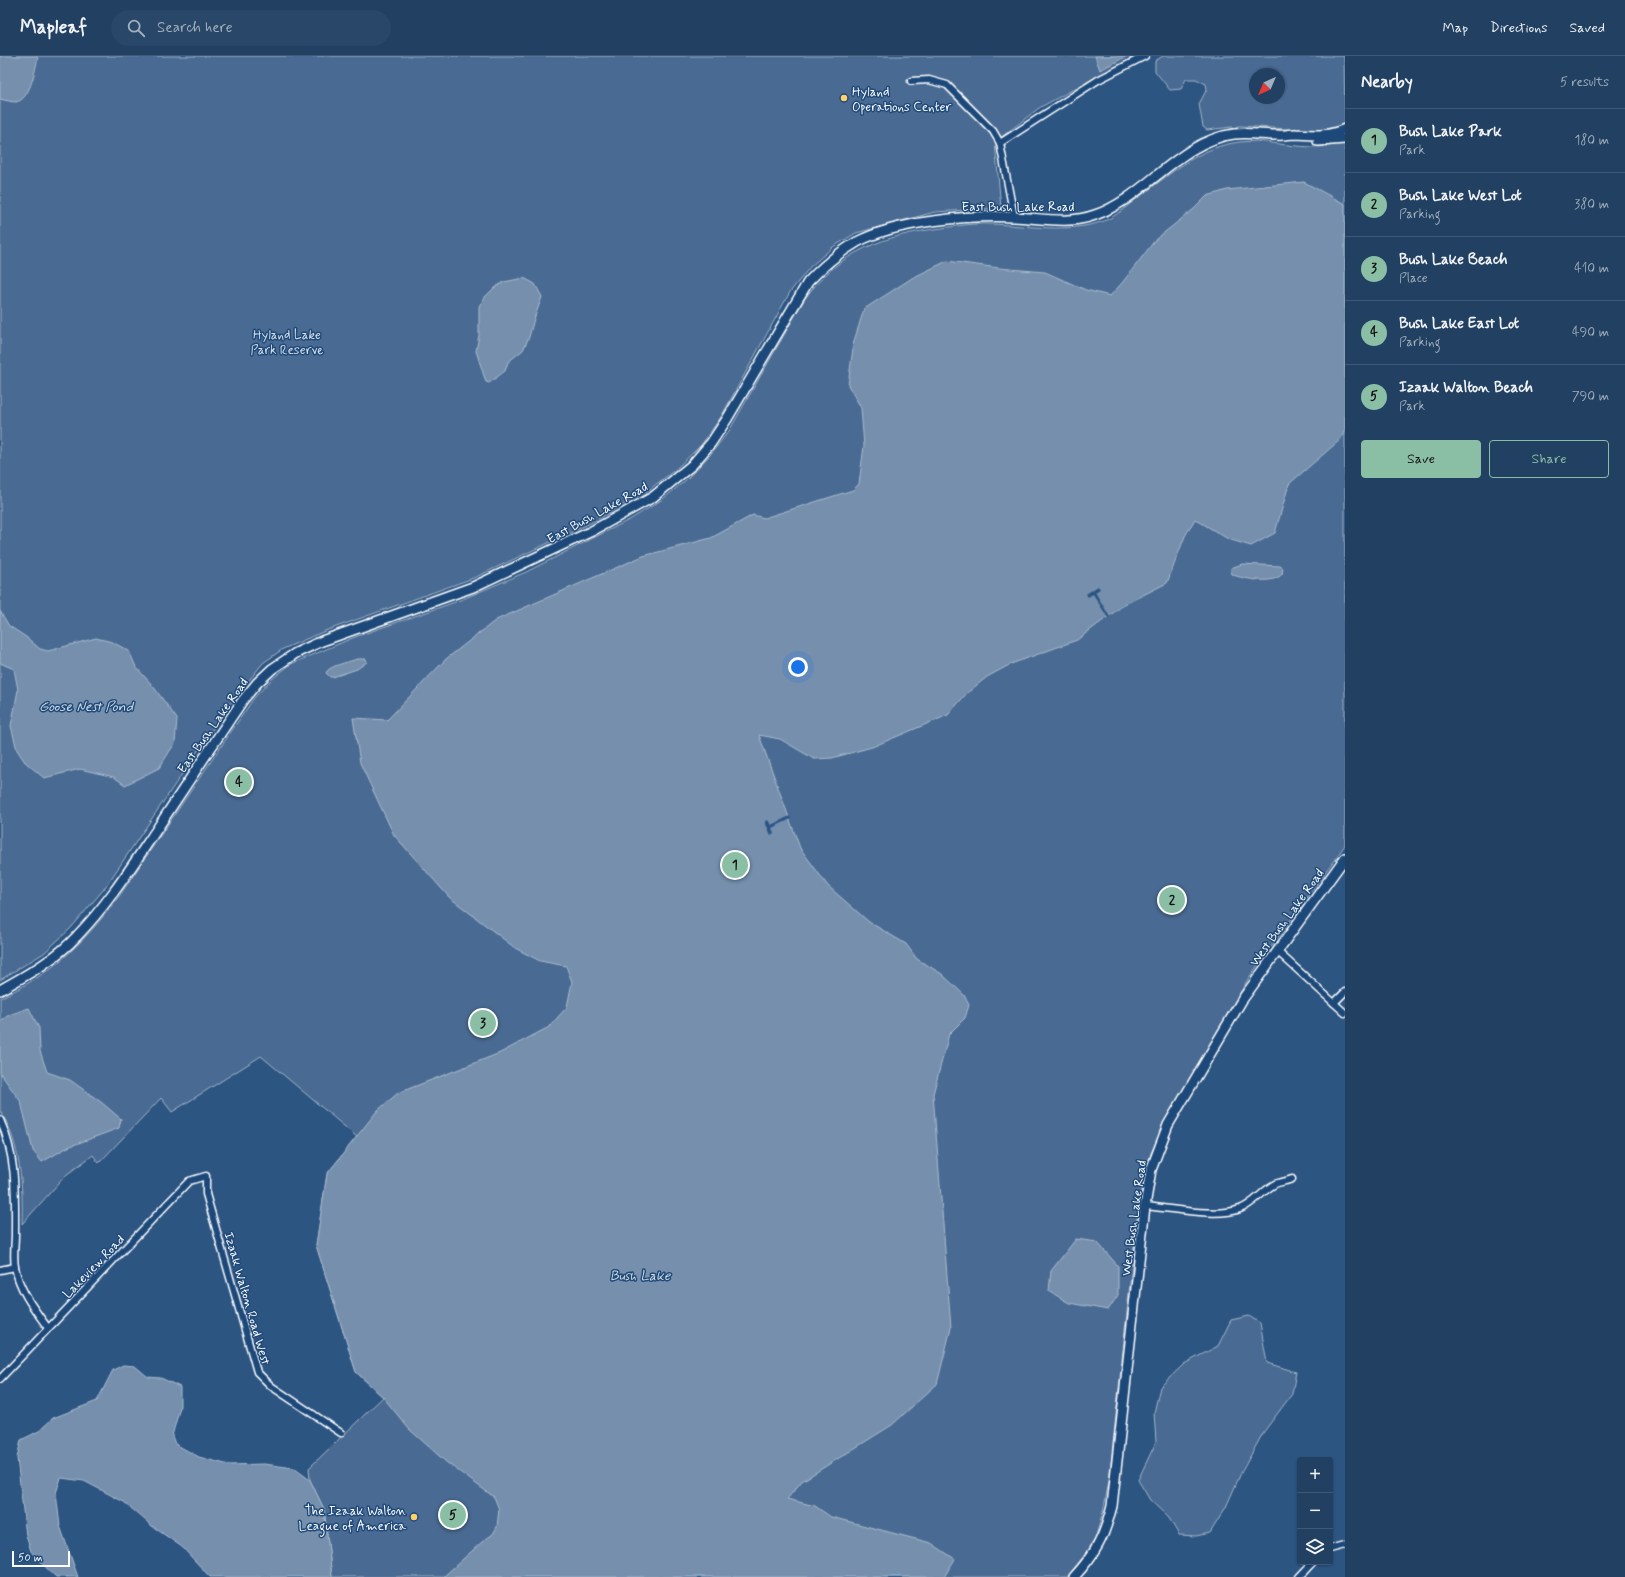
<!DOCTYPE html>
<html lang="en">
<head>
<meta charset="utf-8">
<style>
	body { margin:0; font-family:Mynerve,sans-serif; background:#294768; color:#f1f3f6 }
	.controls { position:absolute; right:12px; bottom:12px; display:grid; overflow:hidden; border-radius:4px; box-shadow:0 1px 3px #0004 }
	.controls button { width:36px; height:36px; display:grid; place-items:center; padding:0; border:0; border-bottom:1px solid #3e5977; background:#214062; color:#f1f3f6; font:20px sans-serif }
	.compass { position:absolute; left:1249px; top:12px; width:36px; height:36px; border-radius:50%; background:#214062; box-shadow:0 1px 3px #0004; rotate:224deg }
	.scale { position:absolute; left:12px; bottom:10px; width:58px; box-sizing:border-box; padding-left:4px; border:2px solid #fff; border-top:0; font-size:11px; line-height:14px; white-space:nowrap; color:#fff; -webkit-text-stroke:3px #1f4a7a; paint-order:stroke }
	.you { position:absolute; left:798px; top:611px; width:14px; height:14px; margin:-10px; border:3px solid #fff; border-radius:50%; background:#1a73e8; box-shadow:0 0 0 6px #1a73e833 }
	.badge { display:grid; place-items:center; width:26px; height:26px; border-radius:50%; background:#8abfa5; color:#111; font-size:13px; font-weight:700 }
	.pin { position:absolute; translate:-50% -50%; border:2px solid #fff; box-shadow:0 1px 4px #0006 }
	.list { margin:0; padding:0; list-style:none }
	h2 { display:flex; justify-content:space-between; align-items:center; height:52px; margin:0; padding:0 16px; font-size:17px }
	h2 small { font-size:13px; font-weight:400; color:#a2afbe }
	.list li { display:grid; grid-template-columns:26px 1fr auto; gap:12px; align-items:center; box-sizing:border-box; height:64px; padding:0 16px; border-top:1px solid #3e5977 }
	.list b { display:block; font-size:15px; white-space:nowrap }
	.list p { margin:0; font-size:13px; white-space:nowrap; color:#a2afbe }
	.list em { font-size:13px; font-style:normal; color:#a2afbe }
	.actions { display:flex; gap:8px; padding:12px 16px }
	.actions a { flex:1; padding:9px 0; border:1px solid #8abfa5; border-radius:4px; text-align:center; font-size:14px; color:#8abfa5 }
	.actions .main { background:#8abfa5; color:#111 }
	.icon { flex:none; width:22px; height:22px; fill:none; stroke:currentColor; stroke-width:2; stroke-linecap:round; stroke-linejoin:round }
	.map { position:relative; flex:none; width:1345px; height:1521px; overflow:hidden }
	header { display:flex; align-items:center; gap:24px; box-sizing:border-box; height:56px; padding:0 20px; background:#214062; border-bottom:1px solid #3e5977 }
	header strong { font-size:19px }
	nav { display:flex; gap:22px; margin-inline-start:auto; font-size:14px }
	.search { width:280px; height:36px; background:#294768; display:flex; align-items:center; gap:10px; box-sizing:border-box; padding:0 14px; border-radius:22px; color:#a2afbe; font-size:15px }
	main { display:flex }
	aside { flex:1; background:#214062 }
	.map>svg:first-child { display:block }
</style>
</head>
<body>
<header>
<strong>Mapleaf</strong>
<div class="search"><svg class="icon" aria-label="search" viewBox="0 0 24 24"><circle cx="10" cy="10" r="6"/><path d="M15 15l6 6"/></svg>Search here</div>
<nav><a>Map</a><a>Directions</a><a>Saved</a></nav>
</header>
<main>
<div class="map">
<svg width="1345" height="1521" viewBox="0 0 1345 1521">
	<rect width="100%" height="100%" fill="#2c5582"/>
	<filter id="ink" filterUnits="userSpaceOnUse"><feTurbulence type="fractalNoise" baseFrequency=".025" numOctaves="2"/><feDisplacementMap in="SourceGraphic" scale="8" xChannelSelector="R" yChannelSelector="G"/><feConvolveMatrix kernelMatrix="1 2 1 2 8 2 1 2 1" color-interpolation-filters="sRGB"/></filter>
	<g filter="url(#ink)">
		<g fill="#486b92" stroke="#a4b5c8" fill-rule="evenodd">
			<path d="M 0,0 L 1135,0 L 1039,52 L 995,86 L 1001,152 L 935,156 L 856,177 L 833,191 L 810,211 L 790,236 L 721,361 L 701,389 L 676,413 L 650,433 L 595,465 L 476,521 L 325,575 L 283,593 L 263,607 L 229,649 L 104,833 L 71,872 L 44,897 L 0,924 Z"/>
			<path d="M 1163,0 L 1344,0 L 1345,68 L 1321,75 L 1240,70 L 1207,74 L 1203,71 L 1199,48 L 1207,33 L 1206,28 L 1196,23 L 1186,23 L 1181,33 L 1170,34 L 1155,15 L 1155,5 ZM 1255,18 L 1279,18 L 1279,42 L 1255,42 Z"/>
			<path d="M 1257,85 C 1284,88 1320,96 1345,86 L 1345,789 L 1248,923 L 1165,1066 L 1151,1097 L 1143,1126 L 1138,1152 L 1109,1425 L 1103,1456 L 1095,1483 L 1087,1496 L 1067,1521 L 332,1521 L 324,1453 L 310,1424 L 309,1412 L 383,1341 L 356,1316 L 316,1189 L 327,1118 L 357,1081 L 261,1000 L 172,1056 L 161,1042 L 99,1107 L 93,1099 L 66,1119 L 22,1168 C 23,1129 21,1089 0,1054 L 0,942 C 12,936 24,930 35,923 C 69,902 96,871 120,839 L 254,642 L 272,623 L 291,608 L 355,581 L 458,545 L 526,516 L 631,463 L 663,443 L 686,424 L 710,399 L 729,375 L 804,244 C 838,195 885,179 942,172 C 957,170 974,167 990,168 C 1028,169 1067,178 1104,165 C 1117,160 1128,149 1139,141 C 1168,120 1197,93 1233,87 C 1241,85 1249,86 1257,85 Z"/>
			<path d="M 1249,1260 L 1260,1267 L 1267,1307 L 1296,1316 L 1292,1338 L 1263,1377 L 1241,1417 L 1226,1451 L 1210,1477 L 1196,1480 L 1179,1479 L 1169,1462 L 1150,1444 L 1138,1424 L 1156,1386 L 1154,1357 L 1160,1331 L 1184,1308 L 1218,1290 L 1231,1264 Z"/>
		</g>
		<g fill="#748fad" stroke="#acbcce">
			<path d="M 0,0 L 36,0 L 38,2 C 35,14 30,44 16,46 C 11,46 5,44 0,43 Z"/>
			<path d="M 1095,0 L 1127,0 L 1100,14 Z"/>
			<path d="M 1304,126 L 1345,148 L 1345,374 L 1341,383 L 1289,428 L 1275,477 L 1251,490 L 1228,483 L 1195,463 L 1185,480 L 1167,527 L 1125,548 L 1077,584 L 1011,608 L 987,621 L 967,637 L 948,659 L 872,691 L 832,702 L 814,703 L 780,683 L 759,679 L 800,792 L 828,830 L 869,866 L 906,888 L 917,903 L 942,918 L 964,939 L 969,949 L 965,962 L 949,978 L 933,1038 L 951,1272 L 937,1328 L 892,1369 L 802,1425 L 787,1443 L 815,1450 L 831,1461 L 931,1487 L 955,1503 L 944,1521 L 443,1521 L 482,1486 L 493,1478 L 497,1471 L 499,1453 L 494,1441 L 446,1406 L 409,1373 L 383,1341 L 356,1316 L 316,1189 L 327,1118 L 377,1055 L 398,1037 L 500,997 L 549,971 L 567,951 L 572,926 L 566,910 L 540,905 L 515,892 L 449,841 L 394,779 L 360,707 L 353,662 L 387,664 L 446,603 L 496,564 L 643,500 L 711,482 L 753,459 L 764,462 L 853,434 L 859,428 L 864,390 L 861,352 L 848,329 L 854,285 L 864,253 L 912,222 L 947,205 L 999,212 L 1045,216 L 1086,234 L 1110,240 L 1122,227 L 1156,183 L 1194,153 L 1207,140 L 1227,134 Z"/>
			<path d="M 524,222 L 535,228 L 542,241 L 534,263 L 529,281 L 523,294 L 508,306 L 505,315 L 489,327 L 486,326 L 476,295 L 479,279 L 479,250 L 485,241 L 494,232 L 504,226 Z"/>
			<path d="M 1242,508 L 1280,510 L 1283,512 L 1282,518 C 1274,529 1245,523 1233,519 L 1231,516 L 1231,512 Z"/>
			<path d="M 0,555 L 9,570 L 26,581 L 40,593 L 48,595 L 96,582 L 112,586 L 129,595 L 136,611 L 153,630 L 177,663 L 175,687 L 159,712 L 125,729 L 114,721 L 80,713 L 44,722 L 25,706 L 17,694 L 11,670 L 18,634 L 14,613 L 0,607 Z"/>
			<path d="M 357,603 L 366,603 L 367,606 L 357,613 L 333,621 L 330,621 L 326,617 C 328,610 349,606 357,603 Z"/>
			<path d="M 29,952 L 39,972 L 40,995 L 47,1016 L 70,1024 L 101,1046 L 121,1063 L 119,1072 L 68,1091 L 42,1106 L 33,1095 L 21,1046 L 0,1017 L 0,965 L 9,959 Z"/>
			<path d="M 1076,1183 L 1097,1186 L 1118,1210 L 1118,1239 L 1108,1254 L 1069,1247 L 1049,1235 L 1051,1215 Z"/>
			<path d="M 123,1309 L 135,1310 L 148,1321 L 161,1322 L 180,1331 L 180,1351 L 172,1380 L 175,1388 L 199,1401 L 229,1409 L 264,1408 L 294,1412 L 310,1424 L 324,1453 L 332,1521 L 210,1521 L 182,1491 L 152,1470 L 124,1446 L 84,1425 L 61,1422 L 56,1437 L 60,1470 L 78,1521 L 56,1521 L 36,1502 L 31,1495 L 26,1480 L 17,1402 L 21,1384 L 39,1375 L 53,1362 L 97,1345 L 113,1314 Z"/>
		</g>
		<g fill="#2c5582">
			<path d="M 1098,530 L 1100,533 L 1095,536 L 1110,561 L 1108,562 L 1093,538 L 1088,541 L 1086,538 Z"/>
			<path d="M 790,760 L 791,763 L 772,772 L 774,777 L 771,779 L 765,766 L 768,764 L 771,769 Z"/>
		</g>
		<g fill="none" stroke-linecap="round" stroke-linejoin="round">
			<defs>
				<g id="street">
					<path d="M 911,25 L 929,24 L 947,29 L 993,75 L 1000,87 L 1014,161"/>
					<path d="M 1000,87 L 1098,24 L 1145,0"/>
					<path d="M 1277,895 L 1345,957"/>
					<path d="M 1334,947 L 1345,936"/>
					<path d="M 0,1064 C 17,1101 15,1139 15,1178 C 15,1188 13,1201 15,1211 C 19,1234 35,1254 48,1272"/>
					<path d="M 1145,1150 C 1171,1152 1217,1162 1240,1153 C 1254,1148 1262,1135 1275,1128 C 1280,1126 1287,1125 1292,1123"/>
					<path d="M 0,1214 L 15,1211"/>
					<path d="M 0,1323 L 189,1125 L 206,1120 L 206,1138 L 257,1316 L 271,1330 L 341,1377"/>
					<path d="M 1330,1493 L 1345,1489"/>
					<path d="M 1299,1521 L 1313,1506"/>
				</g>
				<g id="secondary">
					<path d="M 1318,85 L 1345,83"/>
					<path d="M 0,934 C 27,919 56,903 77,880 C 108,848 132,810 157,773 C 185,730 214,687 243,644 L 257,627 L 272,613 L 296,597 L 322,585 L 473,531 L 592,475 L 653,441 L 692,409 L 711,387 L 727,363 L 808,226 C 823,210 838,197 857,186 C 897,165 969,159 1014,161 C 1041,162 1068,169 1095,159 C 1145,142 1179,85 1234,78 C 1248,76 1263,79 1277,79 C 1283,80 1289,78 1295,78 C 1313,79 1328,81 1345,73"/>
					<path d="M 1074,1521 C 1096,1497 1104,1482 1112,1450 L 1145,1150 L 1151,1114 L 1168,1069 L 1242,944 L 1345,802"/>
				</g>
			</defs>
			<use href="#street" stroke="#fff" stroke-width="9"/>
			<use href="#secondary" stroke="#fff" stroke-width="12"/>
			<use href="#street" stroke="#1f4a7a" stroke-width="6"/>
			<use href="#secondary" stroke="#1f4a7a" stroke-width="9"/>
		</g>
	</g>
	<g fill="#ffd166" stroke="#1f4a7a" stroke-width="1.5">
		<circle cx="844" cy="42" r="4"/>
		<circle cx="414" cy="1461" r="4"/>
	</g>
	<g text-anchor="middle" stroke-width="3" stroke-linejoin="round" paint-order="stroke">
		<g font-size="13" fill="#fff" stroke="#1f4a7a" text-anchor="start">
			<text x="852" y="40">Hyland<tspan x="852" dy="15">Operations Center</tspan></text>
			<text x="406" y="1459" text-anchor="end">The Izaak Walton<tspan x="406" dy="15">League of America</tspan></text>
		</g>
		<g font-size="13" fill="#fff" stroke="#1f4a7a">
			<text x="1018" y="155">East Bush Lake Road</text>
			<text transform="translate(597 456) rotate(-29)" y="5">East Bush Lake Road</text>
			<text transform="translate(212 669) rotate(-55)" y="5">East Bush Lake Road</text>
			<text transform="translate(1286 861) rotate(-54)" y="5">West Bush Lake Road</text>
			<text transform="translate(1133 1162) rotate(-82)" y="5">West Bush Lake Road</text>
			<text transform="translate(93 1210) rotate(-46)" y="5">Lakeview Road</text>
			<text transform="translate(248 1242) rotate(74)" y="5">Izaak Walton Road West</text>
		</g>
		<g font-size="13" fill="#dae1e9" stroke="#1f4a7a">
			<text x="287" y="283">Hyland Lake<tspan x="287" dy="15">Park Reserve</tspan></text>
		</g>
		<g font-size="14" font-style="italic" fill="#d5dde6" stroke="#1f4a7a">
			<text x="86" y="655">Goose Nest Pond</text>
			<text x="640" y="1224">Bush Lake</text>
		</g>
	</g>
</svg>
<div class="controls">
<button>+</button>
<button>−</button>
<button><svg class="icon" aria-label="layers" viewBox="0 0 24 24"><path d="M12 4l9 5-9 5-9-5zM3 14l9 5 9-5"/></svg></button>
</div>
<svg class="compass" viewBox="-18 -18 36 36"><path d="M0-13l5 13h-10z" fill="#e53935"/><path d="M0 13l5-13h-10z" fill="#a2afbe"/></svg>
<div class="scale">50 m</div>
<div class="you"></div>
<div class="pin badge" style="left:735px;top:809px">1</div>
<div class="pin badge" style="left:1172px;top:844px">2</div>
<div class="pin badge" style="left:483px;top:967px">3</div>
<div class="pin badge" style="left:239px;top:726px">4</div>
<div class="pin badge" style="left:453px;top:1459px">5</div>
</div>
<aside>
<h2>Nearby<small>5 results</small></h2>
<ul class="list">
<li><span class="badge">1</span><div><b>Bush Lake Park</b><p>Park</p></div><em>180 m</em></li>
<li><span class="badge">2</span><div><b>Bush Lake West Lot</b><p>Parking</p></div><em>380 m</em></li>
<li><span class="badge">3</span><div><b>Bush Lake Beach</b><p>Place</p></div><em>410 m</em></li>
<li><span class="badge">4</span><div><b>Bush Lake East Lot</b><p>Parking</p></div><em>490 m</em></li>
<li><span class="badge">5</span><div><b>Izaak Walton Beach</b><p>Park</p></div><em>790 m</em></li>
</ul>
<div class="actions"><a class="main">Save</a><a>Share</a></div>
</aside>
</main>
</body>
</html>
